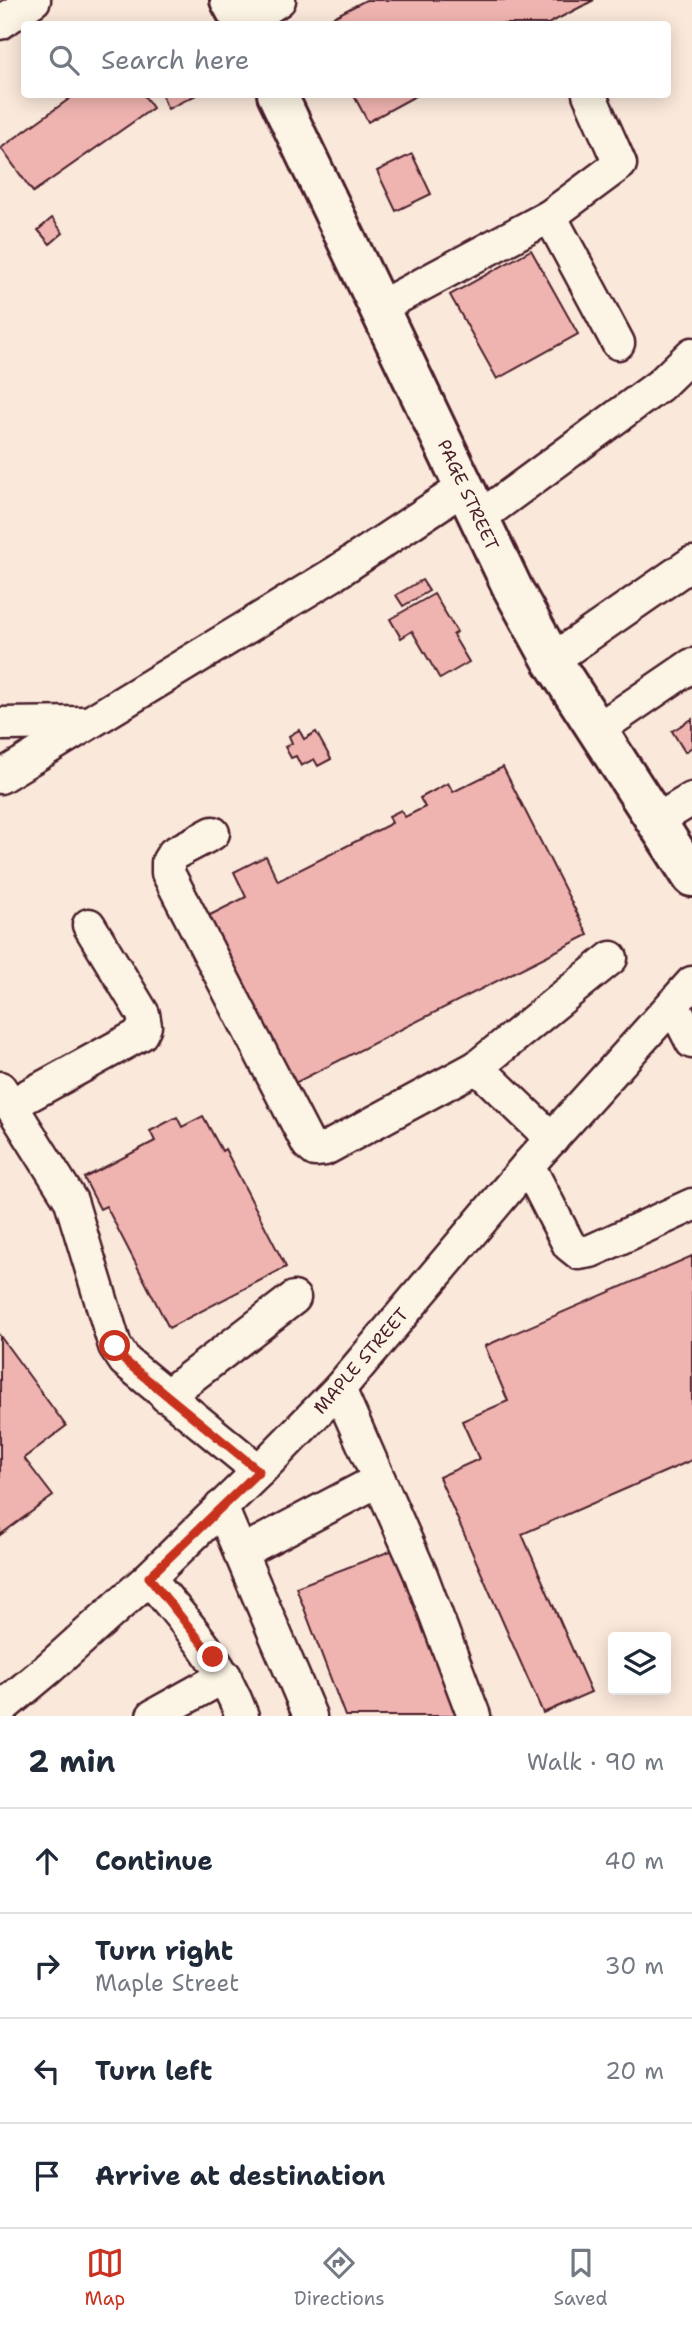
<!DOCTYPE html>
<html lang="en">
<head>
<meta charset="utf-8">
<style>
	body { margin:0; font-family:"Shantell Sans",sans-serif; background:#f6f6f7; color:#1f2937 }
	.controls { position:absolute; right:21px; bottom:21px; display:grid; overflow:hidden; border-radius:7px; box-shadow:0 4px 18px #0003 }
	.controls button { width:63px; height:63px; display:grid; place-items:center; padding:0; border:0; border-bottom:2px solid #e0e1e3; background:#fff; color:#1f2937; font:35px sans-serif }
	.stop { position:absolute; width:21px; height:21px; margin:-16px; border:5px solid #c8321e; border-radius:50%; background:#fff }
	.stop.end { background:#c8321e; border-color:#fff; box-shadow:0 2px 7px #0008 }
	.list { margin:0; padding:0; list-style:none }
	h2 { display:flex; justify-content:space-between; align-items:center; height:91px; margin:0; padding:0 28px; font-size:30px }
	h2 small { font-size:23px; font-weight:400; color:#747a83 }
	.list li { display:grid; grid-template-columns:46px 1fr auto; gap:21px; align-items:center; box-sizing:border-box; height:105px; padding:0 28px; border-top:2px solid #e0e1e3 }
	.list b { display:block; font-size:26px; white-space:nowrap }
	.list p { margin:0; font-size:23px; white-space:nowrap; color:#747a83 }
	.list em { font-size:23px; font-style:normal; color:#747a83 }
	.icon { flex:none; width:38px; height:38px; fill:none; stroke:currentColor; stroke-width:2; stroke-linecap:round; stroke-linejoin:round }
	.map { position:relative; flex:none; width:692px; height:1716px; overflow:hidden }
	.search { position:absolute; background:#fff; box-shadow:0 4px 18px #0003; left:21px; right:21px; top:21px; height:77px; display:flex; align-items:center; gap:18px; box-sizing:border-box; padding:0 24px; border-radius:7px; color:#747a83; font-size:26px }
	.sheet { height:511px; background:#fff }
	nav { display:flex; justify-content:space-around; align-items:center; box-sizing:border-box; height:98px; border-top:2px solid #e0e1e3; background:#fff; font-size:19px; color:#747a83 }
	nav a { display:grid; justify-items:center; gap:4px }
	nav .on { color:#c8321e }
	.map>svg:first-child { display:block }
</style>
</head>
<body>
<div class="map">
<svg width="692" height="1716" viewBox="0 0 692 1716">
	<rect width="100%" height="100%" fill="#fae8da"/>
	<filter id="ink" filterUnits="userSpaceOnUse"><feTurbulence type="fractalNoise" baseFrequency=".0143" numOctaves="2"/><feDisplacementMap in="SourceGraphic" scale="14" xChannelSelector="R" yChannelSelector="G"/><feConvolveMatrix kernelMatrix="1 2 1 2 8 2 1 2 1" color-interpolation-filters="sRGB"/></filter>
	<g filter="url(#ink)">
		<g fill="#f0b4b0" stroke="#4a1f2b" stroke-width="2">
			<path d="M 366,0 L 594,0 L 548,24 L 320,24 Z"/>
			<path d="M 76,94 L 143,94 L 153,108 L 33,192 L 1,148 Z"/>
			<path d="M 161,94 L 198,94 L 168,109 Z"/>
			<path d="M 353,94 L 419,94 L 368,122 Z"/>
			<path d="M 412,154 L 431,194 L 396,211 L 377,171 Z"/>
			<path d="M 52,218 L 63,233 L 50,244 L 38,230 Z"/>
			<path d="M 531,250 L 578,334 L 497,379 L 450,295 Z"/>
			<path d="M 422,580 L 429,591 L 403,606 L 396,595 Z"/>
			<path d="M 434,594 L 457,632 L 453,635 L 469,662 L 440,679 L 412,631 L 401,638 L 390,619 Z"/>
			<path d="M 692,719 L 692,747 L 685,752 L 672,731 Z"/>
			<path d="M 299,730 L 304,739 L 316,732 L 331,759 L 318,766 L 314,759 L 301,766 L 296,756 L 291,758 L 285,747 L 292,743 L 289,736 Z"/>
			<path d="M 503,767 L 588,935 L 289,1086 L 204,918 L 246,897 L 234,872 L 266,856 L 278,881 L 392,823 L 389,816 L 401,810 L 405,817 L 425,807 L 420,798 L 448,783 L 453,792 Z"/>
			<path d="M 203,1116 L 222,1151 L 225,1149 L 286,1267 L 169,1328 L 106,1206 L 100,1209 L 84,1178 L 155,1141 L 150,1131 L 177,1117 L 182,1127 Z"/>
			<path d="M 692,1256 L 692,1460 L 522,1534 L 591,1692 L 543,1713 L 439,1477 L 479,1459 L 462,1421 L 508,1401 L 485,1346 Z"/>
			<path d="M 0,1336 L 66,1426 L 24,1458 L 53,1496 L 0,1535 Z"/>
			<path d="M 393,1550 L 456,1716 L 345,1716 L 296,1587 Z"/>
		</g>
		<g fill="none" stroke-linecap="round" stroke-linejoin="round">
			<defs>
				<g id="minor">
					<path d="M 0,23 L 34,0"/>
					<path d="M 243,24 L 279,0"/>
					<path d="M 550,216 L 618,343"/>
					<path d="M 380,307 L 550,216 L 620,164 L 589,94"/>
					<path d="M 479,518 L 660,385 L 692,354"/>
					<path d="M 552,660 L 692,563"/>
					<path d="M 0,724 L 87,723"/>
					<path d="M 597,730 L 692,665"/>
					<path d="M 0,777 L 334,574 L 465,487"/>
					<path d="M 656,821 L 692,799"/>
					<path d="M 213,833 L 173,854 L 168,862 L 168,873 L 308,1144 L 315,1150 L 325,1149 L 477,1067 L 552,1139"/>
					<path d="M 673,1005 L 692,1042"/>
					<path d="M 477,1067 L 611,958"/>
					<path d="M 0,1088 L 71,1201 L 115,1346 L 125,1361 L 259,1471"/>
					<path d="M 11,1105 L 141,1034 L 145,1026 L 143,1014 L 89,925"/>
					<path d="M 528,1165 L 569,1245 L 579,1253 L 591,1251 L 692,1205"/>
					<path d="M 339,1389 L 421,1575 L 474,1716"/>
					<path d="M 166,1396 L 294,1298"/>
					<path d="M 221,1507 L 310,1716"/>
					<path d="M 240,1553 L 379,1480"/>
					<path d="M 149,1578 C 186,1623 221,1660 242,1716"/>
					<path d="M 0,1709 L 48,1669 L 149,1578 L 259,1471 L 339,1389 L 528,1165 L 692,983"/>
					<path d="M 153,1716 L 225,1676"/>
				</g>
				<g id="major">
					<path d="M 230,0 L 243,24"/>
					<path d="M 277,94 L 513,589 L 552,660 L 692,877"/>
				</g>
			</defs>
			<use href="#minor" stroke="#4a1f2b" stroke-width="37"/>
			<use href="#major" stroke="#4a1f2b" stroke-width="44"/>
			<use href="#minor" stroke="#fcf5e5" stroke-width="32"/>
			<use href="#major" stroke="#fcf5e5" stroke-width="38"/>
		</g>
	</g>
	<g fill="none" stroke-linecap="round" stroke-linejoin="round" filter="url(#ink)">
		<path stroke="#c8321e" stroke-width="9" d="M 115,1346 L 125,1361 L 259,1471 L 149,1577 L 213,1657"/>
	</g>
	<g text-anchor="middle" stroke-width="6" stroke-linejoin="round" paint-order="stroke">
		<g font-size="18" fill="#4a1f2b" stroke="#fcf5e5">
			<text transform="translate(468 495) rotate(65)" y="6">PAGE STREET</text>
			<text transform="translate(361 1361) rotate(-49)" y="6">MAPLE STREET</text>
		</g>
	</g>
</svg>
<div class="controls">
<button><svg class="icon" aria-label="layers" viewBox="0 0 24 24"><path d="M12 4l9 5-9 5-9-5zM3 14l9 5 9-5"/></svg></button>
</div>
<div class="stop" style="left:115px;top:1346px"></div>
<div class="stop end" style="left:213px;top:1657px"></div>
<div class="search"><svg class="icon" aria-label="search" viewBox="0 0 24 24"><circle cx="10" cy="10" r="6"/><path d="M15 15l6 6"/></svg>Search here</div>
</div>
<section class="sheet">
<h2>2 min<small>Walk · 90 m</small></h2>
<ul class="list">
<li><svg class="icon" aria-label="ahead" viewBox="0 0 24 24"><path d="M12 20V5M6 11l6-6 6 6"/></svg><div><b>Continue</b></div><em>40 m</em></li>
<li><svg class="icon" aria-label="right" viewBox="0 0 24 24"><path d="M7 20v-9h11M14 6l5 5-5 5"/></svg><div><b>Turn right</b><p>Maple Street</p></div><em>30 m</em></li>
<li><svg class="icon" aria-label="left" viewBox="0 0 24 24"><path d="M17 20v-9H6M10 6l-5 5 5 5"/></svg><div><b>Turn left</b></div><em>20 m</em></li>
<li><svg class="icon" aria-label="arrive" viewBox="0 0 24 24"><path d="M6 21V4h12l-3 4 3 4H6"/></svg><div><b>Arrive at destination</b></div></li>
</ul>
</section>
<nav>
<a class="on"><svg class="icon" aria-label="map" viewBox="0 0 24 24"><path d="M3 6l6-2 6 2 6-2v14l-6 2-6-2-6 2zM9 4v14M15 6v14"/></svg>Map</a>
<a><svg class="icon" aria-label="directions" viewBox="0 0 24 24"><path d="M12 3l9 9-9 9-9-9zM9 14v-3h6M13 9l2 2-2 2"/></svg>Directions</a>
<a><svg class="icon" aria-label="saved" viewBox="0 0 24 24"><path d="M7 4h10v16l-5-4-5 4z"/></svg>Saved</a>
</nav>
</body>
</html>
